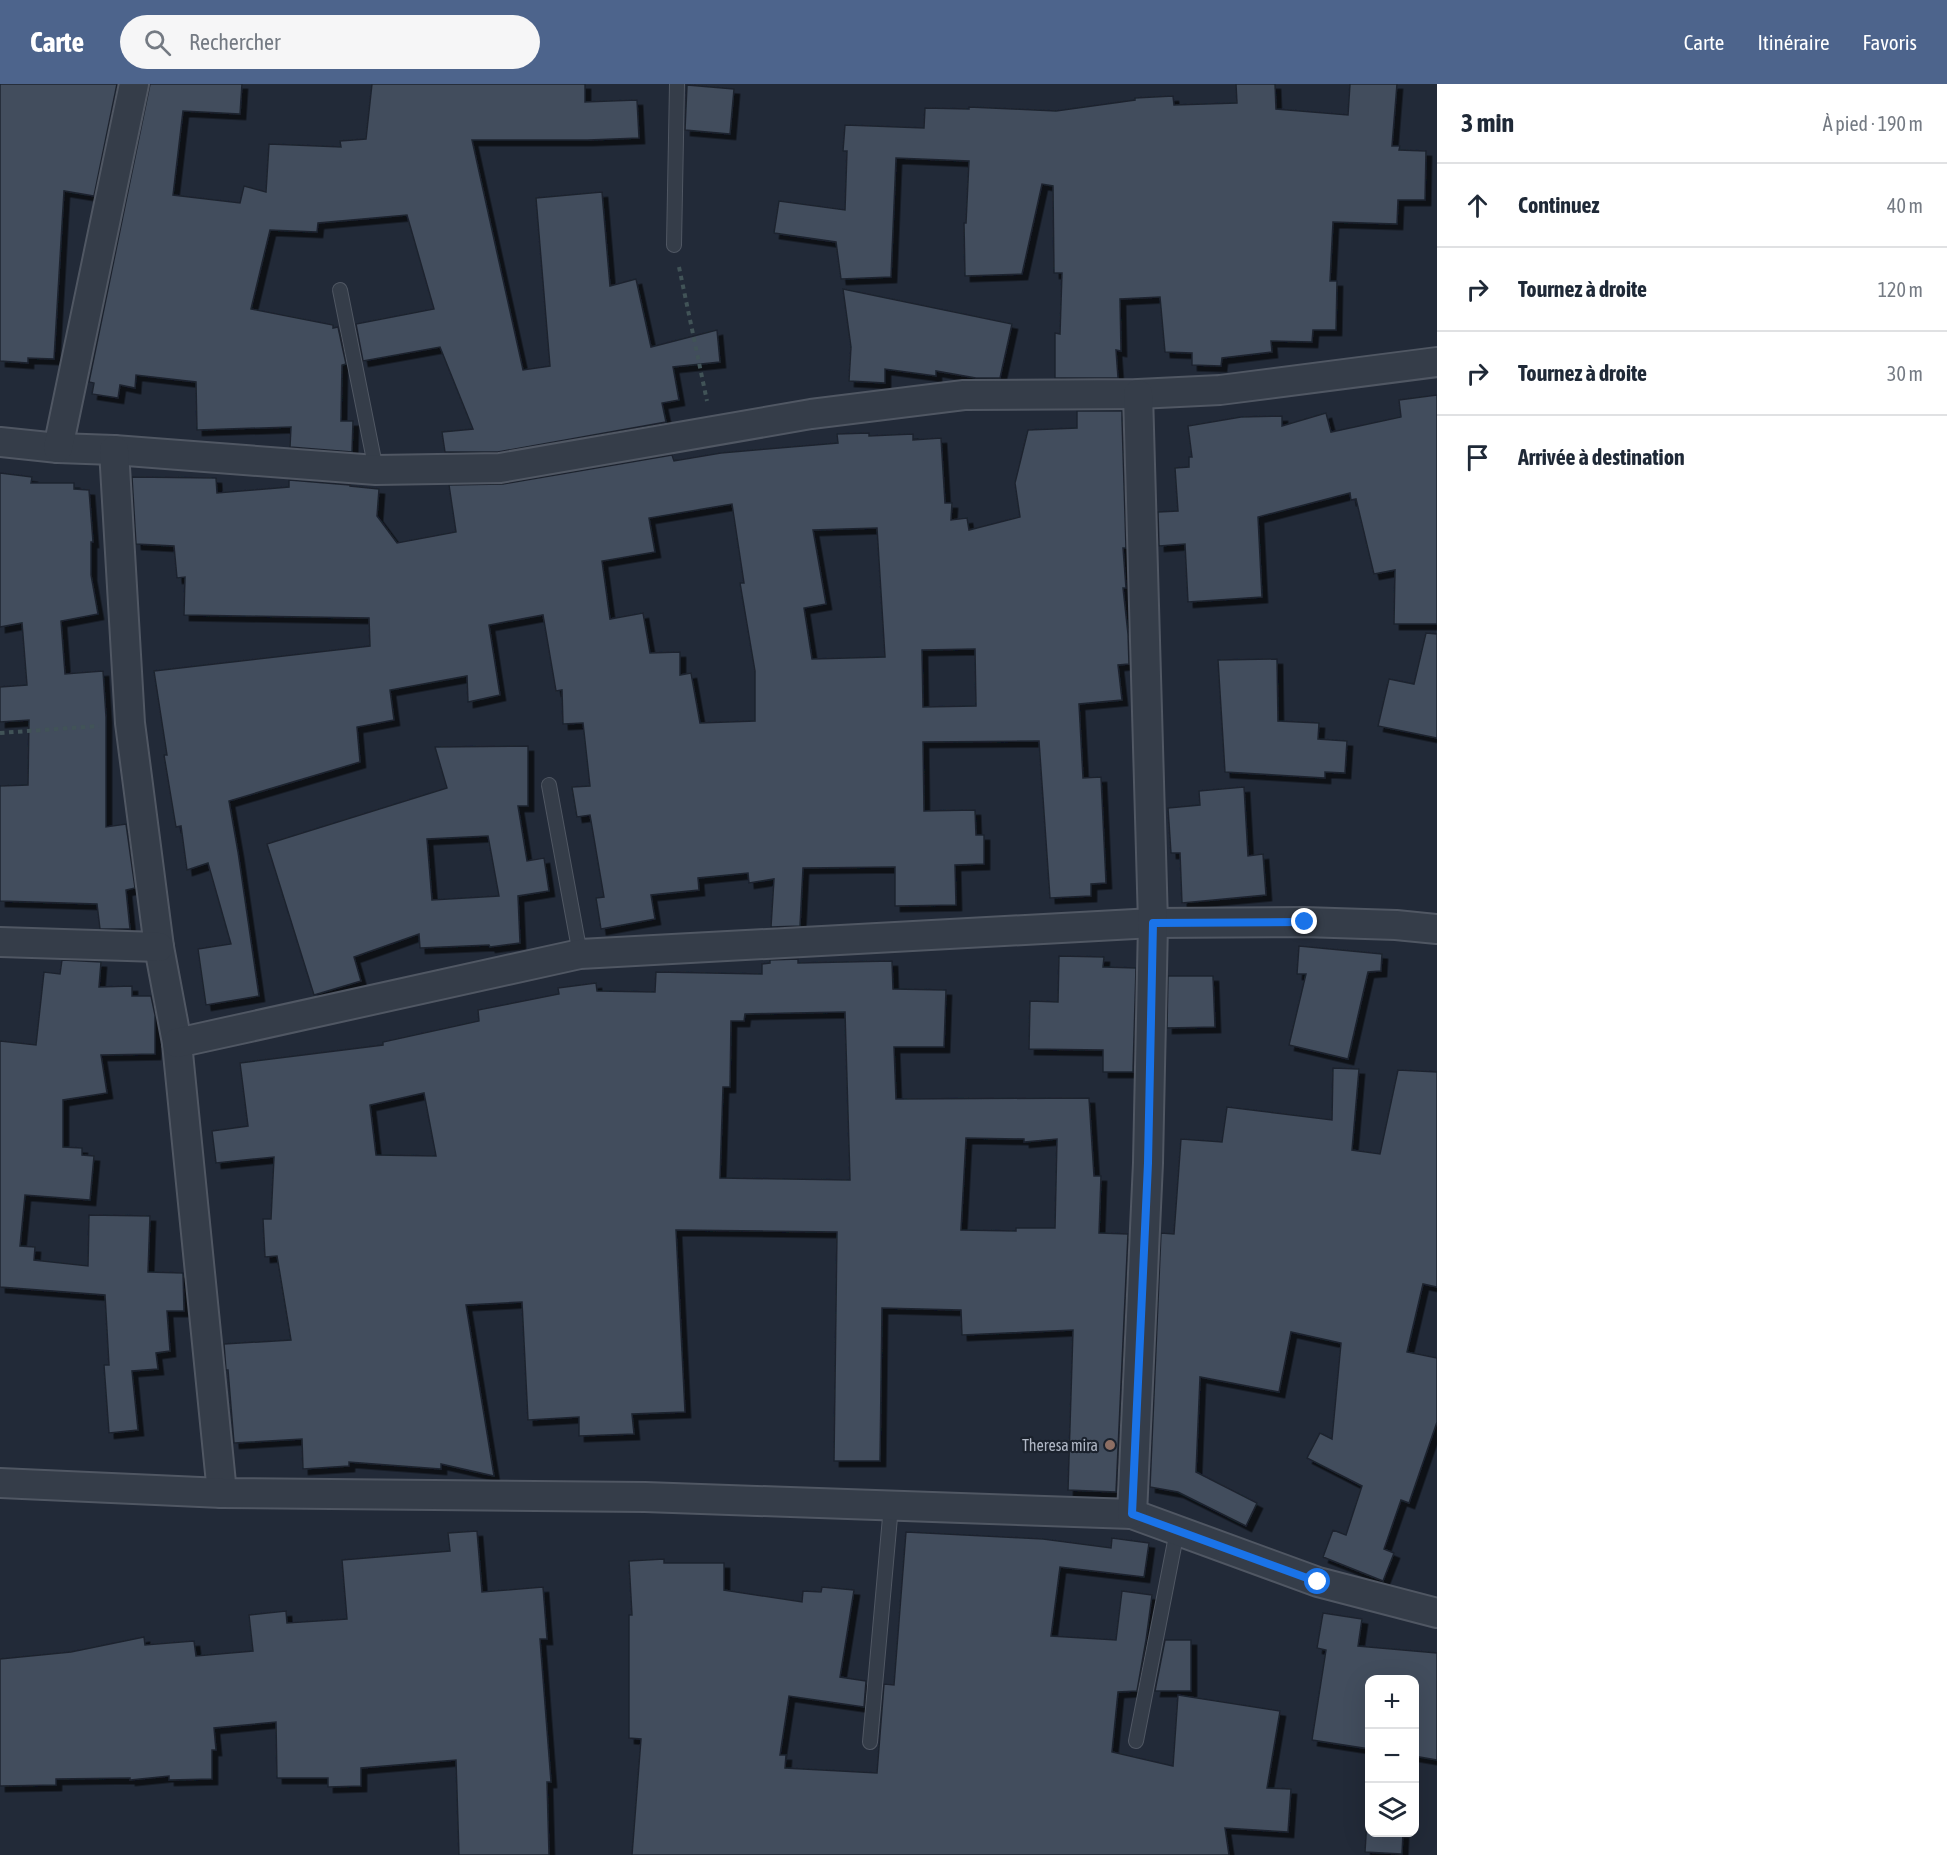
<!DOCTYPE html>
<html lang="fr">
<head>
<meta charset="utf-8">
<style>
	body { margin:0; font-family:"Asap Condensed",sans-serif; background:#f6f6f7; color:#1f2937 }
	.controls { position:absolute; right:18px; bottom:18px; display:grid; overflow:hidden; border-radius:12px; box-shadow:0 6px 24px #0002 }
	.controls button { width:54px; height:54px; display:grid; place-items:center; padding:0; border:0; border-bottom:2px solid #e0e1e3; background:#fff; color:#1f2937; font:30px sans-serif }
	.stop { position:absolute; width:18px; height:18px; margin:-14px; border:4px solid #1a73e8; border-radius:50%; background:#fff }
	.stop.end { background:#1a73e8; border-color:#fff; box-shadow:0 2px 6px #0008 }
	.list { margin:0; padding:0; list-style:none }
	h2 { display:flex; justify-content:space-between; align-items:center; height:78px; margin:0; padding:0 24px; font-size:26px }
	h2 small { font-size:20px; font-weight:400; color:#747a83 }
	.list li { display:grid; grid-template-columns:39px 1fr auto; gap:18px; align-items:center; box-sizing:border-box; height:84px; padding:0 24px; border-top:2px solid #e0e1e3 }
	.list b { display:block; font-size:22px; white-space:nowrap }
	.list em { font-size:20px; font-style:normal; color:#747a83 }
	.icon { flex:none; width:33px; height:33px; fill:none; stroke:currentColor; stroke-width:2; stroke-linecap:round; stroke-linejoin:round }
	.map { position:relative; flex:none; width:1437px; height:1771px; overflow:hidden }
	header { display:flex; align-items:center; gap:36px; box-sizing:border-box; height:84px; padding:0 30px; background:#4d648c; color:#fff }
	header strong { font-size:28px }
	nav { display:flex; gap:33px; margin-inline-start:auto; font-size:21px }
	.search { width:420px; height:54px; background:#f6f6f7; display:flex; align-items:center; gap:15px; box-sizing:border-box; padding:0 21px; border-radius:33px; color:#747a83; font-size:22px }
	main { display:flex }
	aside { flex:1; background:#fff }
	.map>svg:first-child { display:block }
</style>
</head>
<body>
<header>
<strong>Carte</strong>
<div class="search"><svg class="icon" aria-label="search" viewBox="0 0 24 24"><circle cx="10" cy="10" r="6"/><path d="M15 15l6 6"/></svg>Rechercher</div>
<nav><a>Carte</a><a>Itinéraire</a><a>Favoris</a></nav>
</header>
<main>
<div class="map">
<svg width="1437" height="1771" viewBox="0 0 1437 1771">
	<defs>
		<filter id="shadow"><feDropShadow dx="5.5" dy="5.5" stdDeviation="0" flood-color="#0009"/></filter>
	</defs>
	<rect width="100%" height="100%" fill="#222a38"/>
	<g fill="#434d5d" stroke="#1d242f" stroke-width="1.5" fill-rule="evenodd" filter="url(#shadow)">
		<path d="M 0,0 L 117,0 L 94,112 L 64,107 L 54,275 L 28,274 L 28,279 L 0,277 Z"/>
		<path d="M 150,0 L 242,0 L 240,30 L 183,27 L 173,111 L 240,119 L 244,102 L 266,108 L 269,60 L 341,63 L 340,57 L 366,55 L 372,0 L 585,0 L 585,18 L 637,16 L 639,54 L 588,56 L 472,56 L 523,286 L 550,282 L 536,114 L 602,108 L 610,202 L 636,195 L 651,263 L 717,246 L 720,278 L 673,283 L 679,316 L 662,319 L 666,338 L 498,368 L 445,368 L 442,348 L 473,345 L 440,263 L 363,277 L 356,240 L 434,225 L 407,131 L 318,139 L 317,148 L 270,146 L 251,225 L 333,241 L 333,244 L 338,243 L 346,280 L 342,281 L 341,337 L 353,337 L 352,368 L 290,363 L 291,343 L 197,346 L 196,298 L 136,291 L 135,304 L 120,301 L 118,314 L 92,310 L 94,299 L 89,298 Z"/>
		<path d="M 1236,0 L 1275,0 L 1276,25 L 1348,31 L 1350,0 L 1397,0 L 1392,62 L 1400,62 L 1399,66 L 1426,67 L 1425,116 L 1398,116 L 1397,140 L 1333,138 L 1330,197 L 1337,197 L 1336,246 L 1313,246 L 1312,258 L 1271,257 L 1272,268 L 1222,274 L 1221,282 L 1192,281 L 1192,269 L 1165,268 L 1160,213 L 1120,215 L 1121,267 L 1116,266 L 1118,294 L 1055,294 L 1055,249 L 1060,250 L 1062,189 L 1054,189 L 1053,102 L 1042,100 L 1022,190 L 965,192 L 964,139 L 966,139 L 969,77 L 896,74 L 891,193 L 841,195 L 836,158 L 774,149 L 779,117 L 845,126 L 847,67 L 843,67 L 845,41 L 924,44 L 925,24 L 969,25 L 969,23 L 1056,27 L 1135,16 L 1135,14 L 1173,12 L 1174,21 L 1237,19 Z"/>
		<path d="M 687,1 L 734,5 L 730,50 L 685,46 Z"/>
		<path d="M 843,205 L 1012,240 L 1000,294 L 976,294 L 936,287 L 936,292 L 885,285 L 885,299 L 849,297 L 851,263 Z"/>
		<path d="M 1437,311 L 1437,540 L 1394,540 L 1395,486 L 1374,490 L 1356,415 L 1351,416 L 1350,409 L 1258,433 L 1262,513 L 1188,518 L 1185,460 L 1159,462 L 1158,428 L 1178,427 L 1175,384 L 1189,383 L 1189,373 L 1192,373 L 1188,342 L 1241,333 L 1282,332 L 1282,342 L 1326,329 L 1331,348 L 1401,333 L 1399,316 Z"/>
		<path d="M 1077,327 L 1122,327 L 1122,335 L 1126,464 L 1123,464 L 1126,504 L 1123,504 L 1128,550 L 1129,580 L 1118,581 L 1122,616 L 1079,620 L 1083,694 L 1101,693 L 1106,799 L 1091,800 L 1091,812 L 1050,814 L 1039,657 L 923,658 L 924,727 L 975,726 L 976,751 L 984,751 L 984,780 L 955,781 L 956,821 L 895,822 L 895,783 L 803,784 L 800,842 L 771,843 L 774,795 L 749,799 L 748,789 L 698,794 L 699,806 L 651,811 L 655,835 L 601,845 L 596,814 L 604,813 L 590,731 L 577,733 L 572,703 L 590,702 L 583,639 L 563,640 L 562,606 L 556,607 L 543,531 L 489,541 L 500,611 L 468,618 L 467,592 L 390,606 L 394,636 L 357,643 L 360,678 L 229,717 L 238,768 L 259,912 L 206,921 L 198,865 L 231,860 L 208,779 L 187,786 L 181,742 L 176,743 L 164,671 L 167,671 L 154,587 L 370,562 L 369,534 L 184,531 L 185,493 L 177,494 L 174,462 L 136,460 L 132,393 L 216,394 L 217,409 L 289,403 L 289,396 L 350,401 L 350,402 L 379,405 L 377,432 L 397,459 L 456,448 L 449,401 L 503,400 L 672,371 L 674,377 L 721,369 L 838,359 L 837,350 L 869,349 L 869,352 L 913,350 L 913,356 L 941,354 L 945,419 L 952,419 L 951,436 L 967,434 L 969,446 L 1020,433 L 1015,399 L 1028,346 L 1077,344 ZM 732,420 L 744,499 L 740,499 L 755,587 L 755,637 L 700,639 L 691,589 L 680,591 L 680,568 L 650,569 L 643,529 L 610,535 L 602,477 L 655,468 L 649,434 ZM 877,444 L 885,573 L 812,575 L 804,524 L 826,520 L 813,446 ZM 975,565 L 976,622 L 923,623 L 922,566 Z"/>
		<path d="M 0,389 L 32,393 L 31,399 L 74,399 L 74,405 L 89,406 L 93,458 L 91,458 L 91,491 L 98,530 L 61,537 L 65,590 L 103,587 L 106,633 L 106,743 L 126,740 L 135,804 L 126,806 L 130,845 L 100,845 L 97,820 L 0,817 L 0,702 L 28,701 L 29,636 L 0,638 L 0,603 L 27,601 L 22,539 L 0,543 Z"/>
		<path d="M 1426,549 L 1437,550 L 1437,654 L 1378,642 L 1389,595 L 1414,600 Z"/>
		<path d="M 1277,575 L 1278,637 L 1319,639 L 1318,655 L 1347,657 L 1345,689 L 1325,688 L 1325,694 L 1225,688 L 1218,576 Z"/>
		<path d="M 528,662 L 528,722 L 518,722 L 527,777 L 544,774 L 549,807 L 518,812 L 520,859 L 490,863 L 489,861 L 420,864 L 419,850 L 354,873 L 361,897 L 314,911 L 267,760 L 447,704 L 435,663 ZM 488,752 L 499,812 L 432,816 L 427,755 Z"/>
		<path d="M 1244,703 L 1248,772 L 1263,770 L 1266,811 L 1182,819 L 1180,769 L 1171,769 L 1168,724 L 1200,721 L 1199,707 Z"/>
		<path d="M 1299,862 L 1382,870 L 1381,887 L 1368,888 L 1348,975 L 1289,961 L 1306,890 L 1297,890 Z"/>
		<path d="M 1059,872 L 1104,873 L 1103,883 L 1136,884 L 1133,988 L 1103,988 L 1103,966 L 1029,965 L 1030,917 L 1058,918 Z"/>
		<path d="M 798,875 L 798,879 L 892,877 L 893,905 L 946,906 L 944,963 L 894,963 L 896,1015 L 1089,1014 L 1094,1092 L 1101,1092 L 1099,1149 L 1128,1150 L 1116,1408 L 1068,1406 L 1073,1246 L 962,1251 L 961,1226 L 882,1224 L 880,1377 L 834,1377 L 837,1148 L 676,1146 L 685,1328 L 632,1330 L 634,1350 L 579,1352 L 579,1333 L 528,1336 L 522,1218 L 466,1221 L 494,1392 L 441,1380 L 441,1385 L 349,1378 L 349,1382 L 303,1385 L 302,1355 L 234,1359 L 228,1286 L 226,1286 L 224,1260 L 291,1256 L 277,1172 L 265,1173 L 263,1135 L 271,1135 L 274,1073 L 216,1079 L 212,1047 L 248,1042 L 240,979 L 383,961 L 383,958 L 479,937 L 478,926 L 559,910 L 558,904 L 596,899 L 597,907 L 655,908 L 656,888 L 762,890 L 762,880 L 770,879 L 770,876 ZM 845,928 L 850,1096 L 720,1094 L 723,1003 L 730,1003 L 731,937 L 744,937 L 745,930 ZM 424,1009 L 436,1072 L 376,1071 L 370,1021 ZM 966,1054 L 1024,1055 L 1024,1058 L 1057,1055 L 1055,1144 L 1016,1144 L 1016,1147 L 961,1146 Z"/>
		<path d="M 62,876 L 101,878 L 99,903 L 132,902 L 132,912 L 151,912 L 155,931 L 155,970 L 101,971 L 107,1009 L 63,1016 L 63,1063 L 82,1064 L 82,1071 L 94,1072 L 90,1116 L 25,1111 L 20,1162 L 35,1163 L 34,1176 L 88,1182 L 89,1131 L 150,1132 L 148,1188 L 183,1189 L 184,1227 L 167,1227 L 170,1267 L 156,1269 L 158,1285 L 132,1287 L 138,1346 L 109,1349 L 104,1281 L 109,1281 L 105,1211 L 0,1203 L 0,957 L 36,961 L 44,888 L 60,890 Z"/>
		<path d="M 1168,892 L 1213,892 L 1215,943 L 1167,944 Z"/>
		<path d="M 1333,984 L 1359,985 L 1352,1066 L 1380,1070 L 1398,986 L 1437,988 L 1437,1203 L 1423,1200 L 1407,1268 L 1437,1274 L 1437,1338 L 1409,1419 L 1401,1416 L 1384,1465 L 1394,1469 L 1383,1497 L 1323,1473 L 1333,1446 L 1346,1451 L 1362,1402 L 1307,1374 L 1320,1349 L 1332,1355 L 1341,1259 L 1291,1248 L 1279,1308 L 1200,1293 L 1196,1388 L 1257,1419 L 1246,1442 L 1178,1408 L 1150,1403 L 1161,1149 L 1174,1150 L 1181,1055 L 1222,1058 L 1227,1023 L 1332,1036 Z"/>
		<path d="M 477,1447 L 482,1508 L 543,1503 L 547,1555 L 540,1555 L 551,1698 L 547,1698 L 549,1771 L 459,1771 L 456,1676 L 361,1684 L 361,1702 L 328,1703 L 328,1694 L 277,1694 L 276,1638 L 214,1644 L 216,1666 L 212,1666 L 212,1695 L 169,1696 L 169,1692 L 130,1696 L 130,1694 L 56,1695 L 56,1701 L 0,1702 L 0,1575 L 71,1568 L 144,1553 L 145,1561 L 194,1557 L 196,1572 L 253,1567 L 249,1531 L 286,1527 L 287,1539 L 347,1535 L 342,1476 L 450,1467 L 448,1449 Z"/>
		<path d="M 906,1448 L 1043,1455 L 1111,1464 L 1112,1454 L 1149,1459 L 1144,1493 L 1060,1483 L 1051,1552 L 1116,1556 L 1122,1507 L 1152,1511 L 1146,1556 L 1137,1607 L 1118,1608 L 1112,1668 L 1173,1682 L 1178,1611 L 1280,1627 L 1267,1704 L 1291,1705 L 1288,1748 L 1225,1744 L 1229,1771 L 632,1771 L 641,1655 L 629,1654 L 629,1531 L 632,1531 L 629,1477 L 664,1475 L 664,1479 L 724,1479 L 724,1506 L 802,1518 L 803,1507 L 821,1508 L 822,1503 L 854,1506 L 840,1593 L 866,1597 L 864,1623 L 789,1612 L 780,1671 L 786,1671 L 785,1684 L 877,1689 L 884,1600 L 894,1601 Z"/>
		<path d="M 1323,1529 L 1362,1535 L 1358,1562 L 1437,1569 L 1437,1676 L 1414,1672 L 1414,1596 L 1370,1596 L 1370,1665 L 1312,1656 L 1326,1566 L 1317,1564 Z"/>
		<path d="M 1165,1556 L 1191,1556 L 1191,1607 L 1155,1607 Z"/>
		<path d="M 1368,1719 L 1370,1719 L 1370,1749 L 1403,1749 L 1402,1770 L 1365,1768 Z"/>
	</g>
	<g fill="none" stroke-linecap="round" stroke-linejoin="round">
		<defs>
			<g id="lane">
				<path d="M 674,161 L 677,0"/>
				<path d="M 340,206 L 376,386"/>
				<path d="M 549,701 L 580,870"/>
				<path d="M 1136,1657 L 1177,1447"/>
				<path d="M 870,1658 L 891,1422"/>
			</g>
			<g id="street">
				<path d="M 0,358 L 58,364 L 114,366 L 376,386 L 500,384 L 811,330 L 964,311 L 1138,310 L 1220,306 L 1437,278"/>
				<path d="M 58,364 L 134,0"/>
				<path d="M 114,366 L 130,639 L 159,863 L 177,959 L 222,1409"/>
				<path d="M 0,858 L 159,863"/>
				<path d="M 177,959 L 580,870 L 1153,839 L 1304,838 L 1396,841 L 1437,845"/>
				<path d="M 0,1399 L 222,1409 L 645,1413 L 1132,1430 L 1318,1498 L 1437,1529"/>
				<path d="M 1132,1430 L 1148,1079 L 1153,839 L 1138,310"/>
			</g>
		</defs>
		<use href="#lane" stroke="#505763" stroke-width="16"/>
		<use href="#street" stroke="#505763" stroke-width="32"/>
		<g stroke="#415357" stroke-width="4" stroke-dasharray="4.5 4.5" stroke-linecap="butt">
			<path d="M 679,183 L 707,317"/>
			<path d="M 0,649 L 99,642"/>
		</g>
		<use href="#lane" stroke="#353d49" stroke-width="14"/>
		<use href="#street" stroke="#353d49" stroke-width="28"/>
	</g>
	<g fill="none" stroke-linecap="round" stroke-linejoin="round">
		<path stroke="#1a73e8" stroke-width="8" d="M 1305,838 L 1153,839 L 1148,1079 L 1132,1430 L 1318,1498"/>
	</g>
	<circle fill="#8d6e63" stroke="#1b222d" stroke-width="2" cx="1110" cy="1361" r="6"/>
	<g text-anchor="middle" stroke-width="4.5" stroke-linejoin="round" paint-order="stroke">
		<g font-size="16" fill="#b0b7c5" stroke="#1b222d" text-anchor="end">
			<text x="1098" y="1367">Theresa mira</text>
		</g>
	</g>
</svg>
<div class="controls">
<button>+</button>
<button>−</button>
<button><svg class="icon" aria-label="layers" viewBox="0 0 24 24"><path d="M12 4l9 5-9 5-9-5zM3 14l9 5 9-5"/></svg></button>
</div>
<div class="stop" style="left:1318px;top:1498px"></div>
<div class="stop end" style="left:1305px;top:838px"></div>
</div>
<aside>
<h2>3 min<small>À pied · 190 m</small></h2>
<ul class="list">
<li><svg class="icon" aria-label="ahead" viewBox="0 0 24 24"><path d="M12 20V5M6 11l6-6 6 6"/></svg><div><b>Continuez</b></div><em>40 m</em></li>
<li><svg class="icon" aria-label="right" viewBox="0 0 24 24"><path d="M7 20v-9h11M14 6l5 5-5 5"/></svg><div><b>Tournez à droite</b></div><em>120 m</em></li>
<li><svg class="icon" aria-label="right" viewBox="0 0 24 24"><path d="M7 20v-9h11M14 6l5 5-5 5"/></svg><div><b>Tournez à droite</b></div><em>30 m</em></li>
<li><svg class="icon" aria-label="arrive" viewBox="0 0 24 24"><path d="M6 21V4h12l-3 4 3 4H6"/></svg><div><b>Arrivée à destination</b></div></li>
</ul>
</aside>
</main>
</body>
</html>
